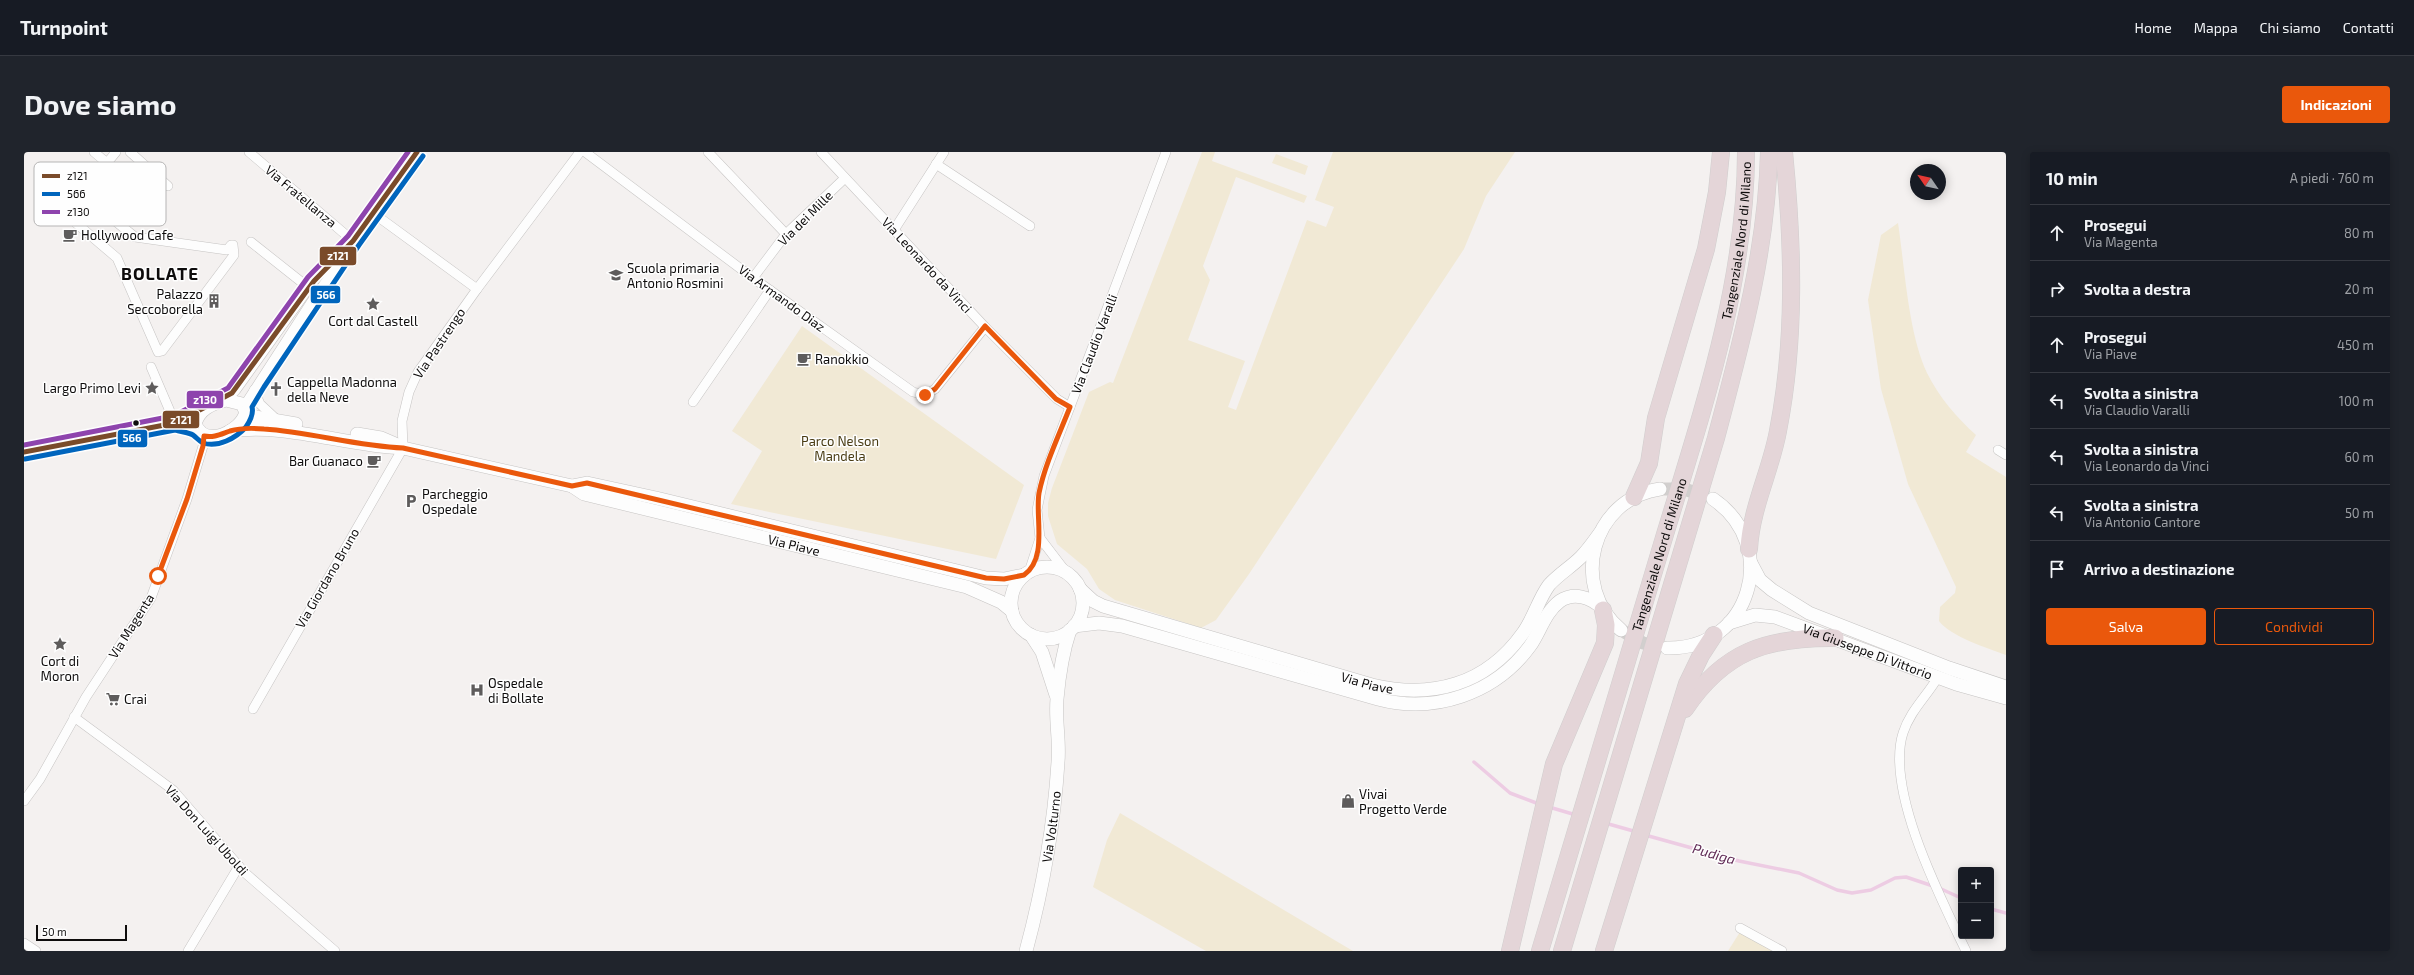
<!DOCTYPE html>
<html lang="it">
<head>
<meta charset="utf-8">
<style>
	body { margin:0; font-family:"Exo 2",sans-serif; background:#20242c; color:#f1f3f6 }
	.controls { position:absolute; right:12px; bottom:12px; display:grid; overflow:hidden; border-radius:4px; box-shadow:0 2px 10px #0003 }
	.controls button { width:36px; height:36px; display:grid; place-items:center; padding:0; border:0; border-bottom:1px solid #363941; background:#171b24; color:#f1f3f6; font:20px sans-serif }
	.compass { position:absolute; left:1886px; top:12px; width:36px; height:36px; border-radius:50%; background:#171b24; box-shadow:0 2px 10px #0003; rotate:304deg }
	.scale { position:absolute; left:12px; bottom:10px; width:91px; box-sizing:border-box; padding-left:4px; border:2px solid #0e0c0c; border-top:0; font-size:11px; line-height:14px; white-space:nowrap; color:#0e0c0c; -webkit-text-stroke:3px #fefefe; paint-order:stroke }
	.stop { position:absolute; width:12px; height:12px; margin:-9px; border:3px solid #ea580c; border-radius:50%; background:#fff }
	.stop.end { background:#ea580c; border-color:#fff; box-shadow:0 1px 4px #0008 }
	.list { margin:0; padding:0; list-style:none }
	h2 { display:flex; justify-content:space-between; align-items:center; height:52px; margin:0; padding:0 16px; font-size:17px }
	h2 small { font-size:13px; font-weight:400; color:#9ea1a6 }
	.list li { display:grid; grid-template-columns:26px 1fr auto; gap:12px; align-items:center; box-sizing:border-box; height:56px; padding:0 16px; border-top:1px solid #363941 }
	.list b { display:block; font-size:15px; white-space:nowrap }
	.list p { margin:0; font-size:13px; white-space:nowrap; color:#9ea1a6 }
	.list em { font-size:13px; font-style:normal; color:#9ea1a6 }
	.actions { display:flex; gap:8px; padding:12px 16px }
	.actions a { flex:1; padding:9px 0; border:1px solid #ea580c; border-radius:4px; text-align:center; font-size:14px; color:#ea580c }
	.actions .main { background:#ea580c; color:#fff }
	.icon { flex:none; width:22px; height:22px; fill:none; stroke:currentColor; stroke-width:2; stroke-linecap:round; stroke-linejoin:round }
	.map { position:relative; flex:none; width:1982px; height:799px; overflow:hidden; border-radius:4px }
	header { display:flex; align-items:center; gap:24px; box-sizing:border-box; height:56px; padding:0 20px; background:#171b24; border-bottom:1px solid #363941 }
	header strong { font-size:19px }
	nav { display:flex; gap:22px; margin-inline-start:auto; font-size:14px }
	.intro { display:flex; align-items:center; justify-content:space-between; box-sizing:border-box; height:96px; padding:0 24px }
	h1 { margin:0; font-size:28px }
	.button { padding:10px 18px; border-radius:4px; background:#ea580c; color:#fff; font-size:14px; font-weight:700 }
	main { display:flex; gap:24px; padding:0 24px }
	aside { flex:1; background:#171b24; border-radius:4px; box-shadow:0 2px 10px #0003 }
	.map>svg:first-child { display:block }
</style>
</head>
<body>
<header>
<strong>Turnpoint</strong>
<nav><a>Home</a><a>Mappa</a><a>Chi siamo</a><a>Contatti</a></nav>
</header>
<div class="intro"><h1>Dove siamo</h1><a class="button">Indicazioni</a></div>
<main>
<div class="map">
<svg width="1982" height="799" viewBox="0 0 1982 799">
	<rect width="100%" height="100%" fill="#f4f1f0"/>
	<g fill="#f1e9d5">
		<path d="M 1178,0 L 1191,0 L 1188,9 L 1283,44 L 1280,51 L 1212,25 L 1179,114 L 1186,128 L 1164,188 L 1221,209 L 1204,255 L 1212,258 L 1283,68 L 1302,75 L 1310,55 L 1291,48 L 1309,0 L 1491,0 L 1462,44 L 1440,97 L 1225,422 L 1192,468 L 1177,476 L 1091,448 L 1075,437 L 1063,417 L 1033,392 L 1024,364 L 1024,351 L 1028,336 L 1065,240 L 1086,230 L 1089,231 Z"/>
		<path d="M 1252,2 L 1284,14 L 1281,23 L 1248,11 Z"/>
		<path d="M 1874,71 C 1881,117 1884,180 1903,221 C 1915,245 1932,265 1952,283 L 1942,300 L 1982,325 L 1982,503 C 1964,496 1927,485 1915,469 L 1916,455 L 1931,441 L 1932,435 L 1884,332 L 1857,237 L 1844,148 L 1857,83 Z"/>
		<path d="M 778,174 L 1000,333 L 972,407 L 707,352 L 738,299 L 708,279 Z"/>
		<path d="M 1096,661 L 1329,799 L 1182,799 L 1069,735 L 1083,688 Z"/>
		<path d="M 1716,780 L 1749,799 L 1704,799 Z"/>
	</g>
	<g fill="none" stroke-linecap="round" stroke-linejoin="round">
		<g stroke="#edcce3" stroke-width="3.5">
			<path d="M 1450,610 L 1486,641 L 1515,652"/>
			<path d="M 1525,655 L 1552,663"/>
			<path d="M 1581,671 L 1613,680"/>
			<path d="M 1621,683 L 1715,709 L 1775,721 L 1813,738 L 1828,741 L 1847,738 L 1871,726 L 1882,725 L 1909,734"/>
			<path d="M 1915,736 L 1937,746"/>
			<path d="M 1967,757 L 1982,761"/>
		</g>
		<g stroke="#d2cfce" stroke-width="13" stroke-dasharray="13 6" stroke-linecap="butt">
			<path d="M 1636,337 L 1660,337 L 1684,345"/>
			<path d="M 1597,478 L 1619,491 L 1638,495"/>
		</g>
		<defs>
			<g id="street">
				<path d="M 70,0 L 83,11 L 92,0"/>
				<path d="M 106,0 L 144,34"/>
				<path d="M 225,0 L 329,89"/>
				<path d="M 561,0 L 729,126 L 889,240 L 901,243 L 911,237 L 961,175"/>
				<path d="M 684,0 L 762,82"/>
				<path d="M 797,0 L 961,175 L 1033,247 L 1046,255"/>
				<path d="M 912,12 L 1006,74"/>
				<path d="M 64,47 L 111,85 L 203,98 L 207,93 L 209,93 L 210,103 L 138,199 L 134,200 L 93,106 L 46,66 Z"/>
				<path d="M 349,61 L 453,137"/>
				<path d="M 870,78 L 920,0"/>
				<path d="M 227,90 L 285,136"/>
				<path d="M 729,126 L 762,82 L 821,26"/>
				<path d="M 127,215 L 151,271"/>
				<path d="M 230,238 L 236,252 L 252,267"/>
				<path d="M 202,248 L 212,238 L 290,129 L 315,102"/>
				<path d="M 669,250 L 746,138"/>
				<path d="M 220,254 L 288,149 L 393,0"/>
				<path d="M 1974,298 L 1982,303"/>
				<path d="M 1016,386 L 1042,420"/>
				<path d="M 1005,420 L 1016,386 L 1013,358 L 1020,324 L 1142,0"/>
				<path d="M 1914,525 C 1903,544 1886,559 1879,581 C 1861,638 1917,747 1942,799"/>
				<path d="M 229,557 L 379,296 L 378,269 L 385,240 L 394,220 L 453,137 L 556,0"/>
				<path d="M 50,565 L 149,638 L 220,720 L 311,799"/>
				<path d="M 0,649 L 16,627 L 62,545 L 127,446 L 163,347 L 179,294 L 180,284"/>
				<path d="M 1716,776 L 1758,799"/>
				<path d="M 0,791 L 12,799"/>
				<path d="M 164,799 L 215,714"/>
			</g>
			<g id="secondary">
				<path d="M 202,248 L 218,252 L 222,260 C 217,280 181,297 171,272 C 175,257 187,252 202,248 Z"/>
				<path d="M 222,260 L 231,265 L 272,272"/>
				<path id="s1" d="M 206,279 C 264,271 321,294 379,296 L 548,334 L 560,342 L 943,435 L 977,450 L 988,459"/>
				<path d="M 333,282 L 357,286 L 371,292"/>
				<path d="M 0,300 L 151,271 L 177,260"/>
				<path d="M 548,334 L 563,331 L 632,346 L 962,426 L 980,427 L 1000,423"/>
				<path d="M 1727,411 L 1736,428 L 1748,438 L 1785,461 L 1925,516 L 1982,535"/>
				<circle cx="1023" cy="451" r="36"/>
				<path id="s2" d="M 1056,437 L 1069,449 L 1079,454 L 1348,533 C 1408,547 1462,533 1499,481 C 1510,466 1514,448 1525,433 C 1535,422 1547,415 1557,405 C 1564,398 1570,389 1576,381"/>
				<path id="s3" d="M 1705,471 L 1731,463 L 1751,465 L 1932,532 L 1982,546"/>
				<path d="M 1050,474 L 1075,471 L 1098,474 L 1354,547 C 1410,562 1471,542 1506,494 C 1516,480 1521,460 1536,449 C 1550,440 1566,445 1578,456"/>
				<path d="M 1597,478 C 1545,435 1567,347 1636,337"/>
				<path d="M 1007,483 L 1018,500 L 1032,543"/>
				<path d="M 1643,496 C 1727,498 1757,393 1689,347"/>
				<path id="s4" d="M 1002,799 C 1019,736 1030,675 1034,610 C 1036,589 1031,568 1033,547 C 1035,524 1039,499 1046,478"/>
			</g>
			<g id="highway">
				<path d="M 1610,345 L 1625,311 L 1632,266 L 1682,97 L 1693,40 L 1697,0"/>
				<path d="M 1725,397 C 1727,356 1747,318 1754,279 C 1772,187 1769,92 1760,0"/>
				<path d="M 1661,557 C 1700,499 1743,485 1811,486"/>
				<path d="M 1486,799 L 1530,612 L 1581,491 L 1582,473 L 1579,458"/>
				<path id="s5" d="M 1516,799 C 1557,662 1598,526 1639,389 C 1677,263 1722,133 1722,0"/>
				<path d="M 1538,799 L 1692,286 C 1717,192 1743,98 1745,0"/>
				<path d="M 1580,799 L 1663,532 L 1677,503 L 1690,483"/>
			</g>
		</defs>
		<use href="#street" stroke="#c6c4c3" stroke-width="10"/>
		<use href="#secondary" stroke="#c6c4c3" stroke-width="14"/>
		<use href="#highway" stroke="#d0cece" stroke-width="18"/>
		<use href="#street" stroke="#fdfdfd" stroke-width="9"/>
		<use href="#secondary" stroke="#fdfdfd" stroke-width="13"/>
		<use href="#highway" stroke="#e4d5d8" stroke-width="17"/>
		<defs>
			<path id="bus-1" d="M 0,300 L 151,271 L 208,241 L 290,129 L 329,89 L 393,0"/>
			<path id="bus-2" d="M 1,307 L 151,278 C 157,280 164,280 169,283 C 173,286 175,289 179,291 C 194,296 212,286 222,275 C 226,269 230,262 228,255 L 240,235 L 335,93 L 399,4"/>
			<path id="bus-3" d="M 0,293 L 149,264 L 204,236 L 284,125 L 324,84 L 384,0"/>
		</defs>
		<use href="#bus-1" stroke="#fefefe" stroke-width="8"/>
		<use href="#bus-2" stroke="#fefefe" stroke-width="8"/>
		<use href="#bus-3" stroke="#fefefe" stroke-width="8"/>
		<use href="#bus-1" stroke="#7a4b2a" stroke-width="5"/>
		<use href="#bus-2" stroke="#0065bd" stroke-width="5"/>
		<use href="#bus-3" stroke="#8e44ad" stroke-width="5"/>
	</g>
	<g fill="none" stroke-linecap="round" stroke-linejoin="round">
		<path stroke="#ea580c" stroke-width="5" d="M 134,424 L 163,347 L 179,294 L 180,284 C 190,286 197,282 206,279 C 216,276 229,276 240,277 C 286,280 332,294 379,296 L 548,334 L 563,331 L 962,426 L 980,427 L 1000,423 C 1024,406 1011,365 1015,341 C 1021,312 1035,283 1046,255 L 1032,247 L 961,174 L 911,237 L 901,243"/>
	</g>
	<defs>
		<symbol id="cafe-bare" viewBox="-9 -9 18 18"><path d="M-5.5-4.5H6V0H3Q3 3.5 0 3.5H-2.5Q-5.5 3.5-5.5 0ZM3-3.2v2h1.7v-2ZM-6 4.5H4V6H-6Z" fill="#5e5c5c" stroke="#fefefe" stroke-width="2.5" paint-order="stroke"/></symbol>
		<symbol id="school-bare" viewBox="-9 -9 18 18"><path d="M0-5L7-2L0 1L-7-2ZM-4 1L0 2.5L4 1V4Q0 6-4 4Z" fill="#5e5c5c" stroke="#fefefe" stroke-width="2.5" paint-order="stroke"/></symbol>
		<symbol id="building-bare" viewBox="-9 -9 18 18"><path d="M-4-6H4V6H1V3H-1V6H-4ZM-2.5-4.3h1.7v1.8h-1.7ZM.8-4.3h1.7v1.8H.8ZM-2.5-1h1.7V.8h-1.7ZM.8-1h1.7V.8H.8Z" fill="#5e5c5c" stroke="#fefefe" stroke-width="2.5" paint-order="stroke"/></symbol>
		<symbol id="sight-bare" viewBox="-9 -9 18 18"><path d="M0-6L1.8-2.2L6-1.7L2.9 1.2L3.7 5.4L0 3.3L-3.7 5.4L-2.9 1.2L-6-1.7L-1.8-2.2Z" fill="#5e5c5c" stroke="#fefefe" stroke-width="2.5" paint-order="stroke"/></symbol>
		<symbol id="church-bare" viewBox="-9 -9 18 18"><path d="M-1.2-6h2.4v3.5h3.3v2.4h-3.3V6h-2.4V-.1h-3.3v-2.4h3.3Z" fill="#5e5c5c" stroke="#fefefe" stroke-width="2.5" paint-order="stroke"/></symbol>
		<symbol id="parking-bare" viewBox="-9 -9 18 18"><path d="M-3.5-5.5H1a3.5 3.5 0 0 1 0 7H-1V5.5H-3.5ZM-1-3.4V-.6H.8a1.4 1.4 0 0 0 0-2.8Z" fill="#5e5c5c" stroke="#fefefe" stroke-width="2.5" paint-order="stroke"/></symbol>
		<symbol id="hospital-bare" viewBox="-9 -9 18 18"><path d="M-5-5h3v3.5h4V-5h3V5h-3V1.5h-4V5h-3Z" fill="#5e5c5c" stroke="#fefefe" stroke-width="2.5" paint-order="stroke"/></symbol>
		<symbol id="supermarket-bare" viewBox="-9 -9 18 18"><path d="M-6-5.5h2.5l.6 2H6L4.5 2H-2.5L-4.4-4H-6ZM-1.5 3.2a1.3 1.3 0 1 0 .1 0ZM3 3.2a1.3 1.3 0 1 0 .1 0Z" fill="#5e5c5c" stroke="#fefefe" stroke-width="2.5" paint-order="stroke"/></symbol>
		<symbol id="shop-bare" viewBox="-9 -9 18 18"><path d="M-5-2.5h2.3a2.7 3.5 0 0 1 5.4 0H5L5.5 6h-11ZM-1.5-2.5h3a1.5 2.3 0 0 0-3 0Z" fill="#5e5c5c" stroke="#fefefe" stroke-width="2.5" paint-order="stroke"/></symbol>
	</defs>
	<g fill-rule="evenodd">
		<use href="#cafe-bare" x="36" y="73" width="20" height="20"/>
		<use href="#school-bare" x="582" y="113" width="20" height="20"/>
		<use href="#building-bare" x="180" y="139" width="20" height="20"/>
		<use href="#sight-bare" x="339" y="142" width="20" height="20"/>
		<use href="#cafe-bare" x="770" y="197" width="20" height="20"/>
		<use href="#sight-bare" x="118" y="226" width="20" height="20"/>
		<use href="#church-bare" x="242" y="227" width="20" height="20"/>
		<use href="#cafe-bare" x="340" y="299" width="20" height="20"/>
		<use href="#parking-bare" x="377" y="339" width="20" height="20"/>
		<use href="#sight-bare" x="26" y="482" width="20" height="20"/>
		<use href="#hospital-bare" x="443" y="528" width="20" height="20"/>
		<use href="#supermarket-bare" x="79" y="537" width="20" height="20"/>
		<use href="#shop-bare" x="1314" y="639" width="20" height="20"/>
	</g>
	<circle fill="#0e0c0c" stroke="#fefefe" stroke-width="1.5" cx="112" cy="271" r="3.5"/>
	<g text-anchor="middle" stroke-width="3" stroke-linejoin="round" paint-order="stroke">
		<g font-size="13" fill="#0e0c0c" stroke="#fefefe">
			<text transform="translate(277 44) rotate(40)" y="5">Via Fratellanza</text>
			<text transform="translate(781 66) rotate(-45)" y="5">Via dei Mille</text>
			<text dy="5" stroke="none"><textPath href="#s5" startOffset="738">Tangenziale Nord di Milano</textPath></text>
			<text transform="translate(903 113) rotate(47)" y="5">Via Leonardo da Vinci</text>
			<text transform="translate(758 146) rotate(36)" y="5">Via Armando Diaz</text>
			<text transform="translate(415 191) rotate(-56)" y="5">Via Pastrengo</text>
			<text transform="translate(1070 192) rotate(-69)" y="5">Via Claudio Varalli</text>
			<text dy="5" stroke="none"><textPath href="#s1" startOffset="578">Via Piave</textPath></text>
			<text dy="5" stroke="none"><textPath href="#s5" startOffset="414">Tangenziale Nord di Milano</textPath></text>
			<text transform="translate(303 426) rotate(-60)" y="5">Via Giordano Bruno</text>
			<text transform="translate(107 474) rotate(-58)" y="5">Via Magenta</text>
			<text dy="5" stroke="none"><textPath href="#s3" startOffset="146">Via Giuseppe Di Vittorio</textPath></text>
			<text dy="5" stroke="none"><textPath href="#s2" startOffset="304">Via Piave</textPath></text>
			<text dy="5" stroke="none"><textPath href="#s4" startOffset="127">Via Volturno</textPath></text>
			<text transform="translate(183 678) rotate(48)" y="5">Via Don Luigi Uboldi</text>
		</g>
		<g font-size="13" fill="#0e0c0c" stroke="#fefefe" text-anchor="start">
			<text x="57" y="88">Hollywood Cafe</text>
			<text x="603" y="121">Scuola primaria<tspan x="603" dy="15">Antonio Rosmini</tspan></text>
			<text x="179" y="147" text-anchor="end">Palazzo<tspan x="179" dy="15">Seccoborella</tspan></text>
			<text x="349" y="174" text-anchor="middle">Cort dal Castell</text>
			<text x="791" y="212">Ranokkio</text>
			<text x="263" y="235">Cappella Madonna<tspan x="263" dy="15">della Neve</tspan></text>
			<text x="117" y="241" text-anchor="end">Largo Primo Levi</text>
			<text x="339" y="314" text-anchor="end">Bar Guanaco</text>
			<text x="398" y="347">Parcheggio<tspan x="398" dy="15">Ospedale</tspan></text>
			<text x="36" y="514" text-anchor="middle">Cort di<tspan x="36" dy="15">Moron</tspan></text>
			<text x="464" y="536">Ospedale<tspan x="464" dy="15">di Bollate</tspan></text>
			<text x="100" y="552">Crai</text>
			<text x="1335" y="647">Vivai<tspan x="1335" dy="15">Progetto Verde</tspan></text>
		</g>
		<g font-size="13" fill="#493c14" stroke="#fefefe">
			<text x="816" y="294">Parco Nelson<tspan x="816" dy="15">Mandela</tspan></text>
		</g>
		<g font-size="14" font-style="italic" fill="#602a55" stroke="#fefefe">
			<text transform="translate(1690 702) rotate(16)" y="5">Pudiga</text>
		</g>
		<g font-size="17" font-weight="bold" letter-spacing="1" fill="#0e0c0c" stroke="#fefefe">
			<text x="136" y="128">BOLLATE</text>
		</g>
	</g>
	<rect x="10" y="10" width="132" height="64" rx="6" fill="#fefefe" stroke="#b6b5b5" stroke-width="1"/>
	<rect x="18" y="22" width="18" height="4" fill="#7a4b2a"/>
	<rect x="18" y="40" width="18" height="4" fill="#0065bd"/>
	<rect x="18" y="58" width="18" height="4" fill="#8e44ad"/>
	<g font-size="11" fill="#0e0c0c">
		<text x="43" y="28">z121</text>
		<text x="43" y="46">566</text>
		<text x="43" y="64">z130</text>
	</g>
	<g stroke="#fefefe" stroke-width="1.5">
		<rect x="295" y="94" width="38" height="20" rx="4" fill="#7a4b2a"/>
		<rect x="286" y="133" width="31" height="19" rx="4" fill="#0065bd"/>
		<rect x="162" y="238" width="38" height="19" rx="4" fill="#8e44ad"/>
		<rect x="138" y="258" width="38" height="19" rx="4" fill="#7a4b2a"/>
		<rect x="93" y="277" width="31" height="19" rx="4" fill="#0065bd"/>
	</g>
	<g font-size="11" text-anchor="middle" font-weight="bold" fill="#fff">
		<text x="314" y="108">z121</text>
		<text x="302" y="147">566</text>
		<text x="181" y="252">z130</text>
		<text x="157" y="272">z121</text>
		<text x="108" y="290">566</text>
	</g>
</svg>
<div class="controls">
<button>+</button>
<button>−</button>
</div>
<svg class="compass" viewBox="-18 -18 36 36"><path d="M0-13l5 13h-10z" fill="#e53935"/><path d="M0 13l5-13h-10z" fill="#9ea1a6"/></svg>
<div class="scale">50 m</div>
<div class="stop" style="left:134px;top:424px"></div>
<div class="stop end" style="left:901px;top:243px"></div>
</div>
<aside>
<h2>10 min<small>A piedi · 760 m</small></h2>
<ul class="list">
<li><svg class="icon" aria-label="ahead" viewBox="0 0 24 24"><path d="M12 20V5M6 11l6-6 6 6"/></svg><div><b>Prosegui</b><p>Via Magenta</p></div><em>80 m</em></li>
<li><svg class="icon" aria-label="right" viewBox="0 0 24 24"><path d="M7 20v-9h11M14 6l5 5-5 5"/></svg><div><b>Svolta a destra</b></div><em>20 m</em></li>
<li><svg class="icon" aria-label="ahead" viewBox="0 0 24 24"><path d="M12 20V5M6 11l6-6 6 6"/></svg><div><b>Prosegui</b><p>Via Piave</p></div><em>450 m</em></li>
<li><svg class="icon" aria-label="left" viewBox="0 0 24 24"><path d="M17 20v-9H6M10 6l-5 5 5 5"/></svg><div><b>Svolta a sinistra</b><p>Via Claudio Varalli</p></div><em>100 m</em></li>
<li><svg class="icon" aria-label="left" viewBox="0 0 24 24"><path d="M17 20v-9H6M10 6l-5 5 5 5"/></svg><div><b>Svolta a sinistra</b><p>Via Leonardo da Vinci</p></div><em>60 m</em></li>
<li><svg class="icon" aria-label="left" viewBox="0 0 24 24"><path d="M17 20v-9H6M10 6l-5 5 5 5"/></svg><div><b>Svolta a sinistra</b><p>Via Antonio Cantore</p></div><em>50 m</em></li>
<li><svg class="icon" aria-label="arrive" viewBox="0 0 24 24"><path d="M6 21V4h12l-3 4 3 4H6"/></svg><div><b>Arrivo a destinazione</b></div></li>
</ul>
<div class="actions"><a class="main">Salva</a><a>Condividi</a></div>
</aside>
</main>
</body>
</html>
